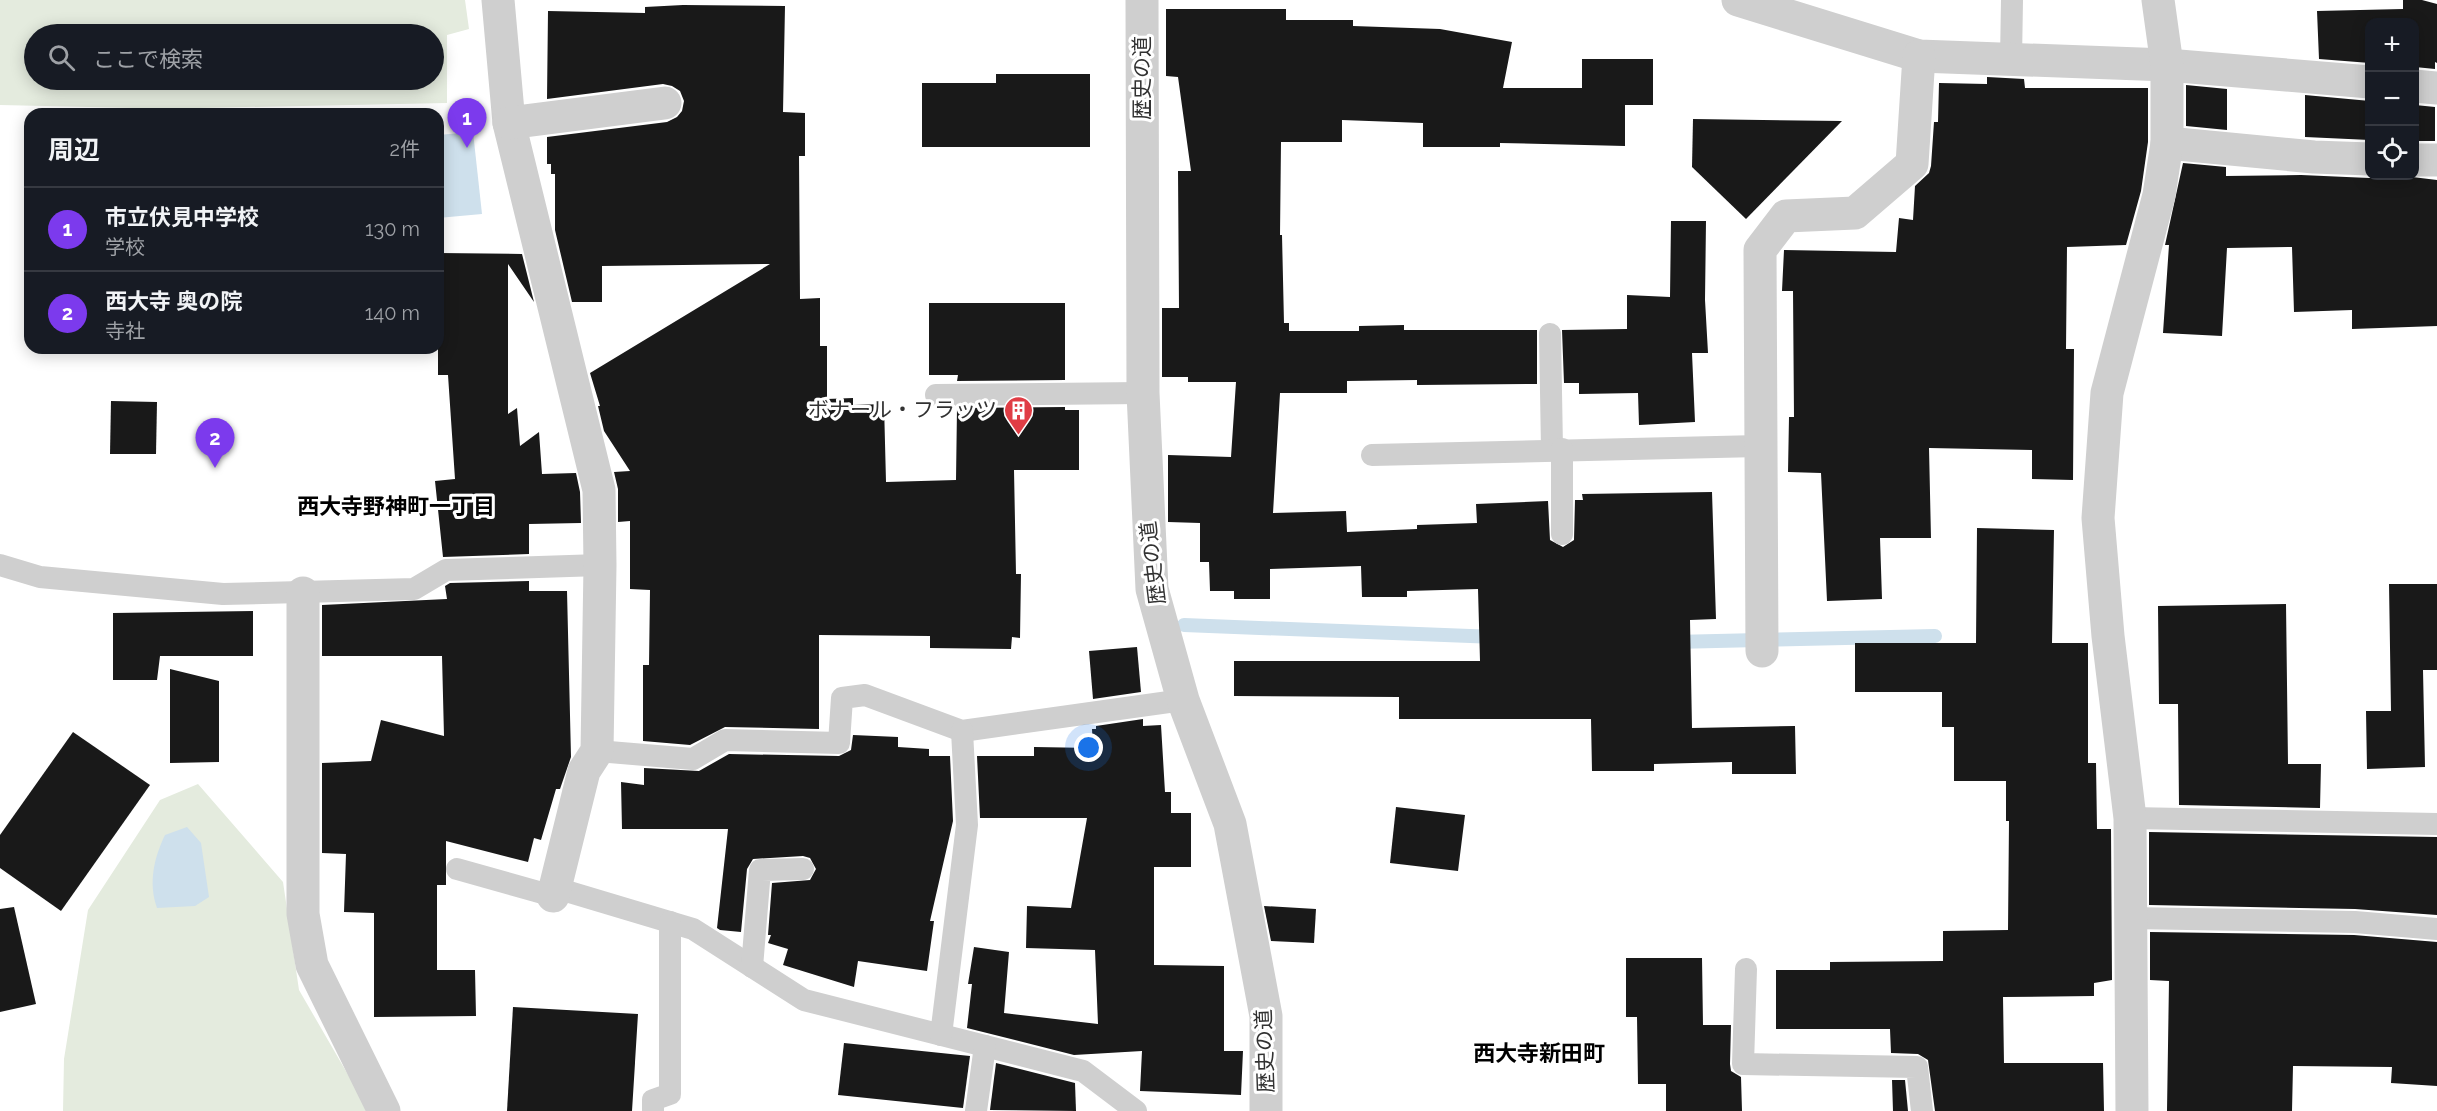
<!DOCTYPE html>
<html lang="ja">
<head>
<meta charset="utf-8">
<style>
	body { margin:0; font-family:Raleway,"Noto Sans JP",sans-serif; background:#242831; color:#f1f3f6 }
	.controls { position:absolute; right:18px; top:18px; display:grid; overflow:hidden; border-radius:12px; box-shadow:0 3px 15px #0003 }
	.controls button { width:54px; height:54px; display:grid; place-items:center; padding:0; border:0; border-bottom:2px solid #363941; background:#171b24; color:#f1f3f6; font:30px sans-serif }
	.you { position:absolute; left:1089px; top:748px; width:21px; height:21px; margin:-15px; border:4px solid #fff; border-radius:50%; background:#1a73e8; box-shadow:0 0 0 9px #1a73e833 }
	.badge { display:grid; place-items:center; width:39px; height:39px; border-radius:50%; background:#7c3aed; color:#fff; font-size:20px; font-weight:700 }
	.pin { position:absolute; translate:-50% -50px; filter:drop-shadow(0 2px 3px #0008) }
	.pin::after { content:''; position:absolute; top:32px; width:21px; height:18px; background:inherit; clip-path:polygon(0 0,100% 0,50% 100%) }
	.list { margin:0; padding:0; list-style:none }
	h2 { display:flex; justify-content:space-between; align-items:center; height:78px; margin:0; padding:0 24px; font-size:26px }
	h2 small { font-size:20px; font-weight:400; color:#9ea1a6 }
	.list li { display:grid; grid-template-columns:39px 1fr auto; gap:18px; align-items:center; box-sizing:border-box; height:84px; padding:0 24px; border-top:2px solid #363941 }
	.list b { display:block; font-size:22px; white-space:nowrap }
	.list p { margin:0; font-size:20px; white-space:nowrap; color:#9ea1a6 }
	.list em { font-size:20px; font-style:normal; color:#9ea1a6 }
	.icon { flex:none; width:33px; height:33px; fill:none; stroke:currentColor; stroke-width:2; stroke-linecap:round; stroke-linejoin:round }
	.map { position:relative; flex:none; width:2437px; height:1111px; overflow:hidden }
	.search { position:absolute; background:#171b24; box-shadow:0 3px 15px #0003; left:24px; top:24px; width:420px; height:66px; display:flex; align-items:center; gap:15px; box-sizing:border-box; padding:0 21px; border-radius:33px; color:#9ea1a6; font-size:22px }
	.panel { position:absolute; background:#171b24; box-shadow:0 3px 15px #0003; left:24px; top:108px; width:420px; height:246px; border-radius:18px }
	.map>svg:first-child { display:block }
</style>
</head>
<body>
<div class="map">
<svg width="2437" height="1111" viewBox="0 0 2437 1111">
	<rect width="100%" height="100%" fill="#fff"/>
	<g fill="#e4ebde" fill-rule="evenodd">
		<path d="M 0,0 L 465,0 L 469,29 L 447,35 L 447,103 L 199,108 L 200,114 L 134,114 L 134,108 L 0,105 ZM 34,34 L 434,34 L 434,80 L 34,80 Z"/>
		<path d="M 198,784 L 283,882 L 299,990 L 369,1111 L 63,1111 L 64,1059 L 88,910 L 160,800 Z"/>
	</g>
	<g fill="#cee0ec">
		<path d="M 473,132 L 482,214 L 438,218 L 438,135 Z"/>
		<path d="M 187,827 L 201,843 L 209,897 L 195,906 L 157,908 C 148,883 154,858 165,835 Z"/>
	</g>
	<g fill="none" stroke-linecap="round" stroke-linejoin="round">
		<g stroke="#cee0ec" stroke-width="14">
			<path d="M 1184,625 L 1496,637"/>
			<path d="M 1674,642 L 1935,636"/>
		</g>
	</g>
	<g fill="#191919">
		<path d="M 2403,0 L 2422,0 L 2437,4 L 2437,63 L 2435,62 L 2435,69 L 2415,67 L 2415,22 L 2370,22 L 2370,63 L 2319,59 L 2317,11 L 2403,9 Z"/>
		<path d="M 683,5 L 785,6 L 783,112 L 805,113 L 805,156 L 799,156 L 800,299 L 820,298 L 820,346 L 827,346 L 827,399 L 853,398 L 853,405 L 884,404 L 886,482 L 956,480 L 957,408 L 1065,407 L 1065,410 L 1079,410 L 1079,470 L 1014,470 L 1016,574 L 1021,574 L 1020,638 L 1012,637 L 1011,649 L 930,648 L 930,636 L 819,635 L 819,729 L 725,727 L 690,745 L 643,741 L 643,665 L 649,665 L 650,590 L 630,589 L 630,521 L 618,522 L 618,489 L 614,472 L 630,471 L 604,431 L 598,406 L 600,406 L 590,373 L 770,264 L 602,266 L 602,302 L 572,302 L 555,230 L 555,174 L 551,174 L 551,164 L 547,164 L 547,137 L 667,122 L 677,117 L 682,111 L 684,101 L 680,91 L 672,86 L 663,84 L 547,99 L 548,11 L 645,13 L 645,7 Z"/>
		<path d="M 1166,9 L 1286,9 L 1286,20 L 1353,20 L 1353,26 L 1440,29 L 1512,42 L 1503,88 L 1582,88 L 1582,59 L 1653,59 L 1653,105 L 1625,105 L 1625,146 L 1500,143 L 1500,147 L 1423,147 L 1423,123 L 1342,120 L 1342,142 L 1281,142 L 1280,235 L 1282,235 L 1284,323 L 1289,323 L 1289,331 L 1359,331 L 1359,326 L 1404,325 L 1404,330 L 1537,330 L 1537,384 L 1417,385 L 1417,380 L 1347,381 L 1347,393 L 1280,393 L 1273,513 L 1346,511 L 1347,532 L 1417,529 L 1417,525 L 1477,523 L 1476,504 L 1548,501 L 1550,540 L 1563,547 L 1574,540 L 1575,500 L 1583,500 L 1582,494 L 1712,492 L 1716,619 L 1690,620 L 1692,728 L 1795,726 L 1796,774 L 1732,774 L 1732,762 L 1654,764 L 1654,771 L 1592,771 L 1591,719 L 1399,719 L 1399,697 L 1234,696 L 1234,661 L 1480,661 L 1478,589 L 1407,591 L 1407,597 L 1362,597 L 1361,566 L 1270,569 L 1270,599 L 1234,599 L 1234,591 L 1210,591 L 1209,562 L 1200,562 L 1200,523 L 1168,522 L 1168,455 L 1231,457 L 1236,382 L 1188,382 L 1188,377 L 1162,377 L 1162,308 L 1179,308 L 1178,171 L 1191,171 L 1178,77 L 1166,76 Z"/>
		<path d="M 996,74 L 1090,74 L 1090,147 L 922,147 L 922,83 L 996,83 Z"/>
		<path d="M 1987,77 L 2024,79 L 2025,88 L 2148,88 L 2148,142 L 2141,191 L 2126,245 L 2067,247 L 2066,349 L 2074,349 L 2073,480 L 2032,479 L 2032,450 L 1929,448 L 1931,538 L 1880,538 L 1882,599 L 1827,601 L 1821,473 L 1788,472 L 1789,417 L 1794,417 L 1793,291 L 1782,291 L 1784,250 L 1896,252 L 1899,218 L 1913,220 L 1915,186 L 1929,173 L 1931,166 L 1934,122 L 1938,122 L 1939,83 L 1987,84 Z"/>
		<path d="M 2186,85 L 2227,89 L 2227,130 L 2186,126 Z"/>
		<path d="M 2305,95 L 2370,101 L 2370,140 L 2305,137 Z"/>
		<path d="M 2415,105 L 2435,107 L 2435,141 L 2415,141 Z"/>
		<path d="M 1693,119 L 1842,121 L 1746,219 L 1692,167 Z"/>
		<path d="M 2183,163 L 2226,167 L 2226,176 L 2301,175 L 2369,178 L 2404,176 L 2437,180 L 2437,326 L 2352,329 L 2352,310 L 2294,312 L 2292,247 L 2227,248 L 2222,336 L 2163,333 L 2169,245 L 2165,245 Z"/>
		<path d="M 1671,221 L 1706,221 L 1705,300 L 1708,353 L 1692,353 L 1695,422 L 1639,425 L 1638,393 L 1579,394 L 1579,383 L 1564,383 L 1562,330 L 1627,329 L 1627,295 L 1670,297 Z"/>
		<path d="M 438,253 L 522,254 L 534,302 L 508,264 L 508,414 L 517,408 L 520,446 L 539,432 L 542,474 L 576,473 L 580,492 L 581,523 L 529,524 L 529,554 L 443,557 L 435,481 L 455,479 L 448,375 L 438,375 Z"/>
		<path d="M 929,303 L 1065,303 L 1065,380 L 957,381 L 958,375 L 929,375 Z"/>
		<path d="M 111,401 L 157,402 L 156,454 L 110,454 Z"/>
		<path d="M 1977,528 L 2054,530 L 2052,643 L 2088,643 L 2088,763 L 2096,763 L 2097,829 L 2111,829 L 2112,980 L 2094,983 L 2094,996 L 2003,997 L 2004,1063 L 2103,1063 L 2104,1111 L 1935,1111 L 1928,1060 L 1918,1054 L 1891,1053 L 1890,1029 L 1776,1029 L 1776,970 L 1830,970 L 1830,962 L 1943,961 L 1943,931 L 2008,930 L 2009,821 L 2006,821 L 2006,781 L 1954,781 L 1954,727 L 1942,727 L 1942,692 L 1855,692 L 1855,643 L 1976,643 Z"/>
		<path d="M 529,581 L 529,591 L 567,591 L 571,757 L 560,789 L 556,789 L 541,840 L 534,838 L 528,862 L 446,841 L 446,885 L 437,885 L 437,970 L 475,970 L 476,1016 L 374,1017 L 374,913 L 344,912 L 346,854 L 322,853 L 322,763 L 371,761 L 381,720 L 444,736 L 442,656 L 322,656 L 322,605 L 447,599 L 445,586 L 450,583 Z"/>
		<path d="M 2389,584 L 2437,584 L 2437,670 L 2423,670 L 2425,767 L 2367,769 L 2366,711 L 2391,711 Z"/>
		<path d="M 2286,604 L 2288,764 L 2321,764 L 2320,808 L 2179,805 L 2178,704 L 2159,704 L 2158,606 Z"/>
		<path d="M 253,611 L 253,656 L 160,656 L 157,680 L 113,680 L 113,613 Z"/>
		<path d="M 1137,647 L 1141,692 L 1093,699 L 1089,651 Z"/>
		<path d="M 170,669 L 219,681 L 219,762 L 170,763 Z"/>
		<path d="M 1143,719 L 1143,726 L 1161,725 L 1165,792 L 1171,792 L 1171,813 L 1191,813 L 1191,867 L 1154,867 L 1154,965 L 1224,966 L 1224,1051 L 1243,1051 L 1241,1095 L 1140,1091 L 1142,1051 L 1074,1055 L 967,1028 L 972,984 L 968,984 L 974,947 L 1009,952 L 1004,1013 L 1098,1024 L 1095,950 L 1026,948 L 1027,906 L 1071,908 L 1087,818 L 980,818 L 977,756 L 1034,756 L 1034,747 L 1093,748 L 1092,729 L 1096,729 L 1096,726 Z"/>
		<path d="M 73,732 L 150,785 L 61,911 L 0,868 L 0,835 Z"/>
		<path d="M 853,735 L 898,737 L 898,747 L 929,749 L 929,756 L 950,756 L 953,821 L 930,921 L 934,921 L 927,971 L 858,961 L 854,987 L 783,965 L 788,949 L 768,943 L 771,935 L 768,935 L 772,883 L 810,880 L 816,869 L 810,858 L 803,856 L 753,859 L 747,869 L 741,932 L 720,930 L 717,928 L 728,829 L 622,829 L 621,782 L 644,785 L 644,768 L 699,771 L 729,754 L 839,756 L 851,750 Z"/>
		<path d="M 1396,807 L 1465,815 L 1458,871 L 1390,863 Z"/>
		<path d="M 2149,832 L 2437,837 L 2437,915 L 2355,909 L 2149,905 Z"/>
		<path d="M 1264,906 L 1316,909 L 1314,943 L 1271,941 Z"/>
		<path d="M 14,907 L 36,1004 L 0,1012 L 0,909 Z"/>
		<path d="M 2150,932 L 2354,935 L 2437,942 L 2437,1086 L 2391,1083 L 2392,1067 L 2293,1066 L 2292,1111 L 2167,1111 L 2169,981 L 2150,980 Z"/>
		<path d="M 1626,958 L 1702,958 L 1703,1025 L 1731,1025 L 1730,1064 L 1731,1071 L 1741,1077 L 1742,1111 L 1666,1111 L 1666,1084 L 1638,1084 L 1637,1017 L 1626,1017 Z"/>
		<path d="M 513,1007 L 638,1014 L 632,1111 L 507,1111 Z"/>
		<path d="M 844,1043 L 970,1056 L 963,1108 L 838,1095 Z"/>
		<path d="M 996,1063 L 1075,1083 L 1076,1111 L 990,1110 Z"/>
		<path d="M 1892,1080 L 1905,1080 L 1908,1111 L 1893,1111 Z"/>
	</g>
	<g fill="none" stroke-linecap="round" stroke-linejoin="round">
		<g stroke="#cfcfcf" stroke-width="22">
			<path d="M 2011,60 L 2012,0"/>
			<path d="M 1550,334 L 1552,449"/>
			<path d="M 936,395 L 1143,393"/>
			<path d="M 1372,455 L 1759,446"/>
			<path d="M 1562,534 L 1562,449"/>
			<path d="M 0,565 L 40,577 L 223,594 L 414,589 L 446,570 L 600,565"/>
			<path d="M 597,751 L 693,759 L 725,740 L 839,743 L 842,698 L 865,695 L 962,731 L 1183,700"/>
			<path d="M 2130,818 L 2437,824"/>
			<path d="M 457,869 L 553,896 L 566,891 L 693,929 L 804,1000 L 1083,1071 L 1136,1111"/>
			<path d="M 2130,918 L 2355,922 L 2437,929"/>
			<path d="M 752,967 L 760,870 L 803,869"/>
			<path d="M 1746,969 L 1743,1064 L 1917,1067 L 1922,1111"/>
			<path d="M 941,1035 L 967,825 L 962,731"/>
			<path d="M 653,1111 L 653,1100 L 670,1094 L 670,922"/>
			<path d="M 976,1111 L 985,1046"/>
		</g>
		<g stroke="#cfcfcf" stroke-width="33">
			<path d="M 498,0 L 509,123 L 599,490 L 600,565 L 597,751 L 584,771 L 553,896"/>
			<path d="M 1142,0 L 1143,393 L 1152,589 L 1183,700 L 1230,824 L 1266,1016 L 1266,1111"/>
			<path d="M 1738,0 L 1919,56 L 2167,65 L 2370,82"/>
			<path d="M 2414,86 L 2437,88"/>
			<path d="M 509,123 L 665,103"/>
			<path d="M 2167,143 L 2314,157 L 2370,159"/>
			<path d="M 2414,160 L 2437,160"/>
			<path d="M 303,593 L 303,914 L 312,965 L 384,1111"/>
			<path d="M 1762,651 L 1760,250 L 1786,216 L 1855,213 L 1912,164 L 1919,56"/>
			<path d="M 2132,1111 L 2130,818 L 2108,636 L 2098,518 L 2107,393 L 2159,195 L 2167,143 L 2167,65 L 2158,0"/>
		</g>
	</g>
	<defs>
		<symbol id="building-pin" viewBox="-11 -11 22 30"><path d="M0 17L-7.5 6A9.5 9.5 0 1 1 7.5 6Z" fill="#e03d45" stroke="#fff"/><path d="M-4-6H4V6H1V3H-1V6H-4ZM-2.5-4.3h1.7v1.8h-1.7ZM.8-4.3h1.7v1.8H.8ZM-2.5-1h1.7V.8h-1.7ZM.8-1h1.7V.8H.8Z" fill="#fff"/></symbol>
	</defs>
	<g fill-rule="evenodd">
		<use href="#building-pin" x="1002" y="394" width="33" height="45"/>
	</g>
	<g text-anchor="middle" stroke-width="6" stroke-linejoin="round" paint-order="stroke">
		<g font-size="21" fill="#323232" stroke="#fff">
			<text transform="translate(1142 78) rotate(-90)" y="7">歴史の道</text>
			<text transform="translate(1153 563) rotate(-97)" y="7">歴史の道</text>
			<text transform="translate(1265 1051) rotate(-92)" y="7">歴史の道</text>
		</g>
		<g font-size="21" fill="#323232" stroke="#fff" text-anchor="end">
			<text x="997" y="417">ボナール・フラッツ</text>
		</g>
		<g font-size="22" font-weight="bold" fill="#000" stroke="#fff">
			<text x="396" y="514">西大寺野神町一丁目</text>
			<text x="1539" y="1061">西大寺新田町</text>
		</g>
	</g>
</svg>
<div class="controls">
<button>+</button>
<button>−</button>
<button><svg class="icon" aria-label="locate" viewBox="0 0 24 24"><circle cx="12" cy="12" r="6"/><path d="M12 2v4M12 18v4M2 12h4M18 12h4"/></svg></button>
</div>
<div class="you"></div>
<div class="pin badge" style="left:467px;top:148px">1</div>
<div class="pin badge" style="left:215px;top:468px">2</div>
<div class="search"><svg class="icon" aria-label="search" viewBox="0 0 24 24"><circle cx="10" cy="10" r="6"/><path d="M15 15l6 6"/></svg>ここで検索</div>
<section class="panel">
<h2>周辺<small>2件</small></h2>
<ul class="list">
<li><span class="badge">1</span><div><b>市立伏見中学校</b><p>学校</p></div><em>130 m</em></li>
<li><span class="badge">2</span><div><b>西大寺 奥の院</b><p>寺社</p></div><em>140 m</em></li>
</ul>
</section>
</div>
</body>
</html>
